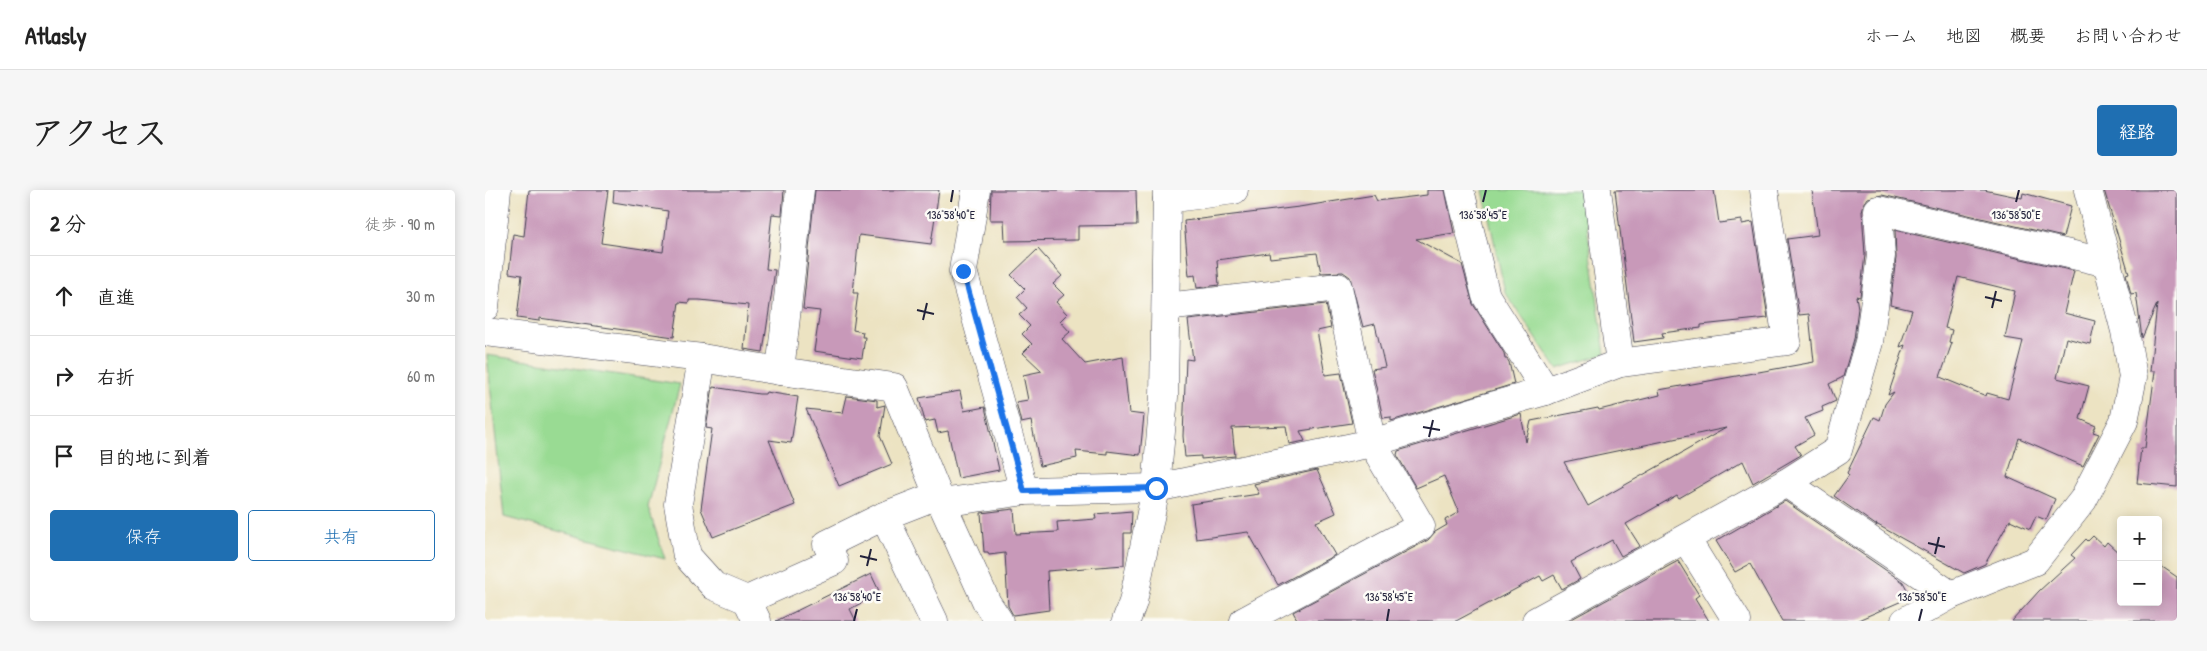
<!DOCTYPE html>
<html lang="ja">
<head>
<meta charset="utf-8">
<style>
	body { margin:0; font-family:"Patrick Hand","Klee One",sans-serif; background:#f6f6f6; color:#222 }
	.controls { position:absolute; right:15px; bottom:15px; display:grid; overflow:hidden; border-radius:5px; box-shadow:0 2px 12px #0003 }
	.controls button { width:45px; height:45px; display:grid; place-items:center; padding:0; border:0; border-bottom:1px solid #e0e0e0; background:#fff; color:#222; font:25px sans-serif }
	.stop { position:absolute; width:15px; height:15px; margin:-11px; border:4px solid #1a73e8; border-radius:50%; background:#fff }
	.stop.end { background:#1a73e8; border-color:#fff; box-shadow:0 1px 5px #0008 }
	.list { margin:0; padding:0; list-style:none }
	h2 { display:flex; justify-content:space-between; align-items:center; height:65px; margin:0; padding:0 20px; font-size:21px }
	h2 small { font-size:16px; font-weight:400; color:#767676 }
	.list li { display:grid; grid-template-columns:32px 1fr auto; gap:15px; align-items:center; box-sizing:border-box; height:80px; padding:0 20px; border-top:1px solid #e0e0e0 }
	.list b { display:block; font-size:19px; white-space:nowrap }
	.list em { font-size:16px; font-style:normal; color:#767676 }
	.actions { display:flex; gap:10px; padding:15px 20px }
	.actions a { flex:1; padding:11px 0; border:1px solid #1f6fb2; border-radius:5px; text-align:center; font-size:18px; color:#1f6fb2 }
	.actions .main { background:#1f6fb2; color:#fff }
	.icon { flex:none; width:28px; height:28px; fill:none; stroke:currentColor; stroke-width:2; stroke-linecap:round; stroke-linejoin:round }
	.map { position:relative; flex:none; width:1692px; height:431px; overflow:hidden; border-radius:5px }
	header { display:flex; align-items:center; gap:30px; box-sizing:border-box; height:70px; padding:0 25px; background:#fff; border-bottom:1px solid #e0e0e0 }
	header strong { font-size:24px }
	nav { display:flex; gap:28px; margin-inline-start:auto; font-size:18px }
	.intro { display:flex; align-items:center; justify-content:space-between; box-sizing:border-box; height:120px; padding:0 30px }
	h1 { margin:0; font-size:35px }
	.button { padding:12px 22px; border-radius:5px; background:#1f6fb2; color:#fff; font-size:18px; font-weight:700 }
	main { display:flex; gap:30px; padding:0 30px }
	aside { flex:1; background:#fff; border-radius:5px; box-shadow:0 2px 12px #0003 }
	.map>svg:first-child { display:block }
</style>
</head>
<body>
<header>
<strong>Atlasly</strong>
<nav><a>ホーム</a><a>地図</a><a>概要</a><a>お問い合わせ</a></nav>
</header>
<div class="intro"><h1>アクセス</h1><a class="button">経路</a></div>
<main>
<aside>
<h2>2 分<small>徒歩 · 90 m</small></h2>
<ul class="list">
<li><svg class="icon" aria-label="ahead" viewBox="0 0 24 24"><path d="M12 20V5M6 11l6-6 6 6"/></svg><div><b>直進</b></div><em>30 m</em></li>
<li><svg class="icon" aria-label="right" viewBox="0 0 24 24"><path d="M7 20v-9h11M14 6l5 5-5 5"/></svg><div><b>右折</b></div><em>60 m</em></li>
<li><svg class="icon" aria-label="arrive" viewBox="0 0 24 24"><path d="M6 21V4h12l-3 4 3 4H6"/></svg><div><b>目的地に到着</b></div></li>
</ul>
<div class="actions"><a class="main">保存</a><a>共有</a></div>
</aside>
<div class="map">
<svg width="1692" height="431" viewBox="0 0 1692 431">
	<rect width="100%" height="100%" fill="#fdfcf7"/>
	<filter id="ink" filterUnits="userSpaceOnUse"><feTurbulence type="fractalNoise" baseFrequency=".02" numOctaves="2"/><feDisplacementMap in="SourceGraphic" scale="10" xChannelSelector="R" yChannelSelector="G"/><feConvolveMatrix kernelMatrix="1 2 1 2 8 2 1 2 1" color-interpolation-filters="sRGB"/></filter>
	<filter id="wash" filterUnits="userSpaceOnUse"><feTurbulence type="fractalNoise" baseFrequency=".0096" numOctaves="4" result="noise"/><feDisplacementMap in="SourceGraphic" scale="20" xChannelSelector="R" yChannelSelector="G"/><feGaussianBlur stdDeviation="1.12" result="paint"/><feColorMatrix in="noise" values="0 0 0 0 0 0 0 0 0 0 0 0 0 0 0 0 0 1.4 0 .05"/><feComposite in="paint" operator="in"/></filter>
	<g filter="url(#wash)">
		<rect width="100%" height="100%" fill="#ece3c2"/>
		<g fill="#99db93" stroke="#5e7e67">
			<path d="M 998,0 L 1097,0 L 1120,164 L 1072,179 L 1020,102 Z"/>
			<path d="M 2,165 L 195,194 L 163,317 L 180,369 L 19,327 Z"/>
		</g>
		<g id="blocks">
			<g fill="#c899b9" fill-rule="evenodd">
				<path d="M 44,0 L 123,0 L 116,53 L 178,62 L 183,21 L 128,12 L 129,0 L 299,0 L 297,25 L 287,24 L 281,79 L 290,80 L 278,162 L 259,159 L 263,115 L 215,110 L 204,110 L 204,113 L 194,112 L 189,147 L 54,128 L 54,131 L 32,128 L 37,85 L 24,83 L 28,44 L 39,46 Z"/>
				<path d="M 330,0 L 454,0 L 446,54 L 374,45 L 368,103 L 373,103 L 368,140 L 378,142 L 377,147 L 380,147 L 377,168 L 329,161 L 335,121 L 318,119 Z"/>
				<path d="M 506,0 L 651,0 L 652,35 L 593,36 L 593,50 L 520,51 L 519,30 L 505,30 Z"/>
				<path d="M 942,0 L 960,0 L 969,43 L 931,49 L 977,74 L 988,114 L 1019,163 L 1020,169 L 1022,169 L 1024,172 L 1029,194 L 906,231 L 906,227 L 898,228 L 887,179 L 900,177 L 890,134 L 878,137 L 865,87 L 858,82 L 836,83 L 832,63 L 785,68 L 784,63 L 732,70 L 734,95 L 712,98 L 710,85 L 704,86 L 699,31 L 814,17 L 889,5 L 892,11 L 942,5 Z"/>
				<path d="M 1130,0 L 1229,0 L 1234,33 L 1257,30 L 1257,34 L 1268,32 L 1283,128 L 1216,135 L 1216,138 L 1177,143 L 1178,148 L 1149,152 Z"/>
				<path d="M 1327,0 L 1499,0 L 1537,8 L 1538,3 L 1586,16 L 1578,47 L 1397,5 L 1383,8 L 1379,14 L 1377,21 L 1380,65 L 1375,107 L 1371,106 L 1373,118 L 1369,149 L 1358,187 L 1344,194 L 1351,211 L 1337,217 L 1338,221 L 1320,228 L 1329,245 L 1310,256 L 1316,265 L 1268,293 L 1258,271 L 1194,308 L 1192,305 L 1141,334 L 1155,356 L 1136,366 L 1127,350 L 1086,372 L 1095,389 L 1077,399 L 1069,385 L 1058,391 L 1055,386 L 971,431 L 813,431 L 808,422 L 943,350 L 950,342 L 962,335 L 960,330 L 974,322 L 959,286 L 931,298 L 912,265 L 913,261 L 1036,224 L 1041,252 L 1046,231 L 1113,218 L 1114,220 L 1175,205 L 1174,200 L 1329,172 L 1324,124 L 1314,125 L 1302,49 L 1333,45 ZM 1241,238 L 1103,316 L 1079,272 Z"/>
				<path d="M 1619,0 L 1692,0 L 1692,297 L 1652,293 L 1656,258 L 1660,258 L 1670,181 L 1665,181 L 1672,114 L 1657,148 L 1651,103 L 1646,104 L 1641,84 L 1644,83 Z"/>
				<path d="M 1410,40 L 1589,81 L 1579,123 L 1610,131 L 1605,154 L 1581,148 L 1572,188 L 1604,196 L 1595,229 L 1611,236 L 1608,242 L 1614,244 L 1598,276 L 1534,248 L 1522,287 L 1570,309 L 1561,330 L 1551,326 L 1545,339 L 1525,330 L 1500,374 L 1479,383 L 1391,334 L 1392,336 L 1349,306 L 1364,285 L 1362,283 L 1389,227 L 1395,230 L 1400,214 L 1409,202 L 1403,205 L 1420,155 L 1415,157 L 1427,120 L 1405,115 L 1411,68 ZM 1473,87 L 1530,101 L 1520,148 L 1538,151 L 1523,209 L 1502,203 L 1501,206 L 1455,187 L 1467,153 L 1464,152 L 1467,140 L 1460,138 Z"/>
				<path d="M 553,59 L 577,86 L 568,94 L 579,105 L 571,112 L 582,124 L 575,131 L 585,142 L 577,149 L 600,174 L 638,167 L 644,223 L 659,225 L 655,265 L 622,261 L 622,264 L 591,261 L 592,268 L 555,276 L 546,231 L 536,233 L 531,212 L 543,210 L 538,185 L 557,181 L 538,163 L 547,154 L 537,144 L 545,136 L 534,125 L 542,118 L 532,107 L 540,99 L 526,85 Z"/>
				<path d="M 841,114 L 846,138 L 832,141 L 840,185 L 856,183 L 867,233 L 815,241 L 820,251 L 804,254 L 801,236 L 747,238 L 750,266 L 716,269 L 716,266 L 700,267 L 698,246 L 701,169 L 708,170 L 703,130 Z"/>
				<path d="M 228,197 L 274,204 L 280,204 L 281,202 L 313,207 L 306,253 L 284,250 L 310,315 L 228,347 L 216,319 L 227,239 L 221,238 Z"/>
				<path d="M 475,201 L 479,221 L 500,217 L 514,280 L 473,288 L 463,241 L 453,243 L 450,230 L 440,232 L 434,208 Z"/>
				<path d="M 362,206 L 392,210 L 392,217 L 400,215 L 395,246 L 407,274 L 354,296 L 321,219 L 358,223 Z"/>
				<path d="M 832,280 L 851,323 L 831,332 L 850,365 L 793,395 L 763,342 L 711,349 L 706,314 L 774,304 L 769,294 Z"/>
				<path d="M 1300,311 L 1418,392 L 1426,407 L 1371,431 L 1297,431 L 1265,374 L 1250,382 L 1231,351 Z"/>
				<path d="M 529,319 L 531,344 L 573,342 L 572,332 L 611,329 L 610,324 L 647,321 L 646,343 L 639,343 L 639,375 L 562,381 L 564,420 L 528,425 L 523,416 L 520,363 L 504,365 L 503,362 L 499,362 L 496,323 Z"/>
				<path d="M 1608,346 L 1619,356 L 1622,352 L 1636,365 L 1636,412 L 1673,412 L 1673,374 L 1692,387 L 1692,431 L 1527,431 L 1554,401 L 1590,368 L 1586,365 L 1601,349 L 1603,351 Z"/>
				<path d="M 1193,371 L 1214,405 L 1210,408 L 1224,431 L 1083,431 Z"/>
				<path d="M 386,384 L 395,403 L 365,419 L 371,431 L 291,431 Z"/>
			</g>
		</g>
	</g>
	<g filter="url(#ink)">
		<use href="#blocks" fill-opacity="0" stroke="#403f4f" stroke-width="1"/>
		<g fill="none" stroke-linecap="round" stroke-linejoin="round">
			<defs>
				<g id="minor">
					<path d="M 491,0 L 478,81 L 539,301"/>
					<path d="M 975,0 L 1001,106 L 1061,201"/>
					<path d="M 1112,0 L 1135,173"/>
					<path d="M 682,9 L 749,0"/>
					<path d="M 0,117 L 12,0"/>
					<path d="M 681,117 L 853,97 L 887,253 L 936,336 L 759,431"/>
					<path d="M 0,142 L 217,168 L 295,181 L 409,197 L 453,305 L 502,413 L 514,431"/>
					<path d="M 217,168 L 193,314 L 202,366 L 229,396 L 262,410 L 272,431"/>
					<path d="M 295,181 L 315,0"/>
					<path d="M 1301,293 L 1466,405"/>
					<path d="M 456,313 L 539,301 L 671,298 L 887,253 L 1000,218 L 1061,201 L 1135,173 L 1302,151 L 1279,0"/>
					<path d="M 399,326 L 449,431"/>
					<path d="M 1201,349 L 1252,431"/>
					<path d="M 262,410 L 349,371 L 342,354 L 399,326 L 453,305"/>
					<path d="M 641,431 L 648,412 L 671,298 L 679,207 L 682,0"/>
					<path d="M 1051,431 L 1301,293 L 1353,260 L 1384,152 L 1396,66 L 1393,20 L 1623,73"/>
					<path d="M 1420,431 L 1466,405 L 1550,371 L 1598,310 L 1639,231 L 1648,187 L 1640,141 L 1603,0"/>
				</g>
			</defs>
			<use href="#minor" stroke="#403f4f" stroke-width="29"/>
			<use href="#minor" stroke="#fff" stroke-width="28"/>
		</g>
	</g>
	<g fill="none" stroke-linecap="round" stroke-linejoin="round" filter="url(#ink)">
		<path stroke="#1a73e8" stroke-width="6" d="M 478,81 L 539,301 L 671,298"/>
	</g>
	<path fill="none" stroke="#22223b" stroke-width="2" d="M 466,12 L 468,0M 998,12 L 1001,0M 1531,12 L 1534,0M 1500,107 L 1517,111M 1507,118 L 1511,101M 432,120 L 449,124M 438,130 L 442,113M 938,237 L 955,240M 944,247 L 948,230M 1443,353 L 1460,357M 1450,364 L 1454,347M 375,366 L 392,370M 382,376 L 386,359M 369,431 L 372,419M 902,431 L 904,419M 1434,431 L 1437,419"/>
	<g font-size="12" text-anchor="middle" fill="#22223b" stroke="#fdfcf7" stroke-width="5" stroke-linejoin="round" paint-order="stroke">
		<text x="466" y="29">136°58'40"E</text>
		<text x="998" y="29">136°58'45"E</text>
		<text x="1531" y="29">136°58'50"E</text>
		<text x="372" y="411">136°58'40"E</text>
		<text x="904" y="411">136°58'45"E</text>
		<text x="1437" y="411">136°58'50"E</text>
	</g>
</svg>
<div class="controls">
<button>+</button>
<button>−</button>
</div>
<div class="stop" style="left:671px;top:298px"></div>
<div class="stop end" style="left:478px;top:81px"></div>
</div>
</main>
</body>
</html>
